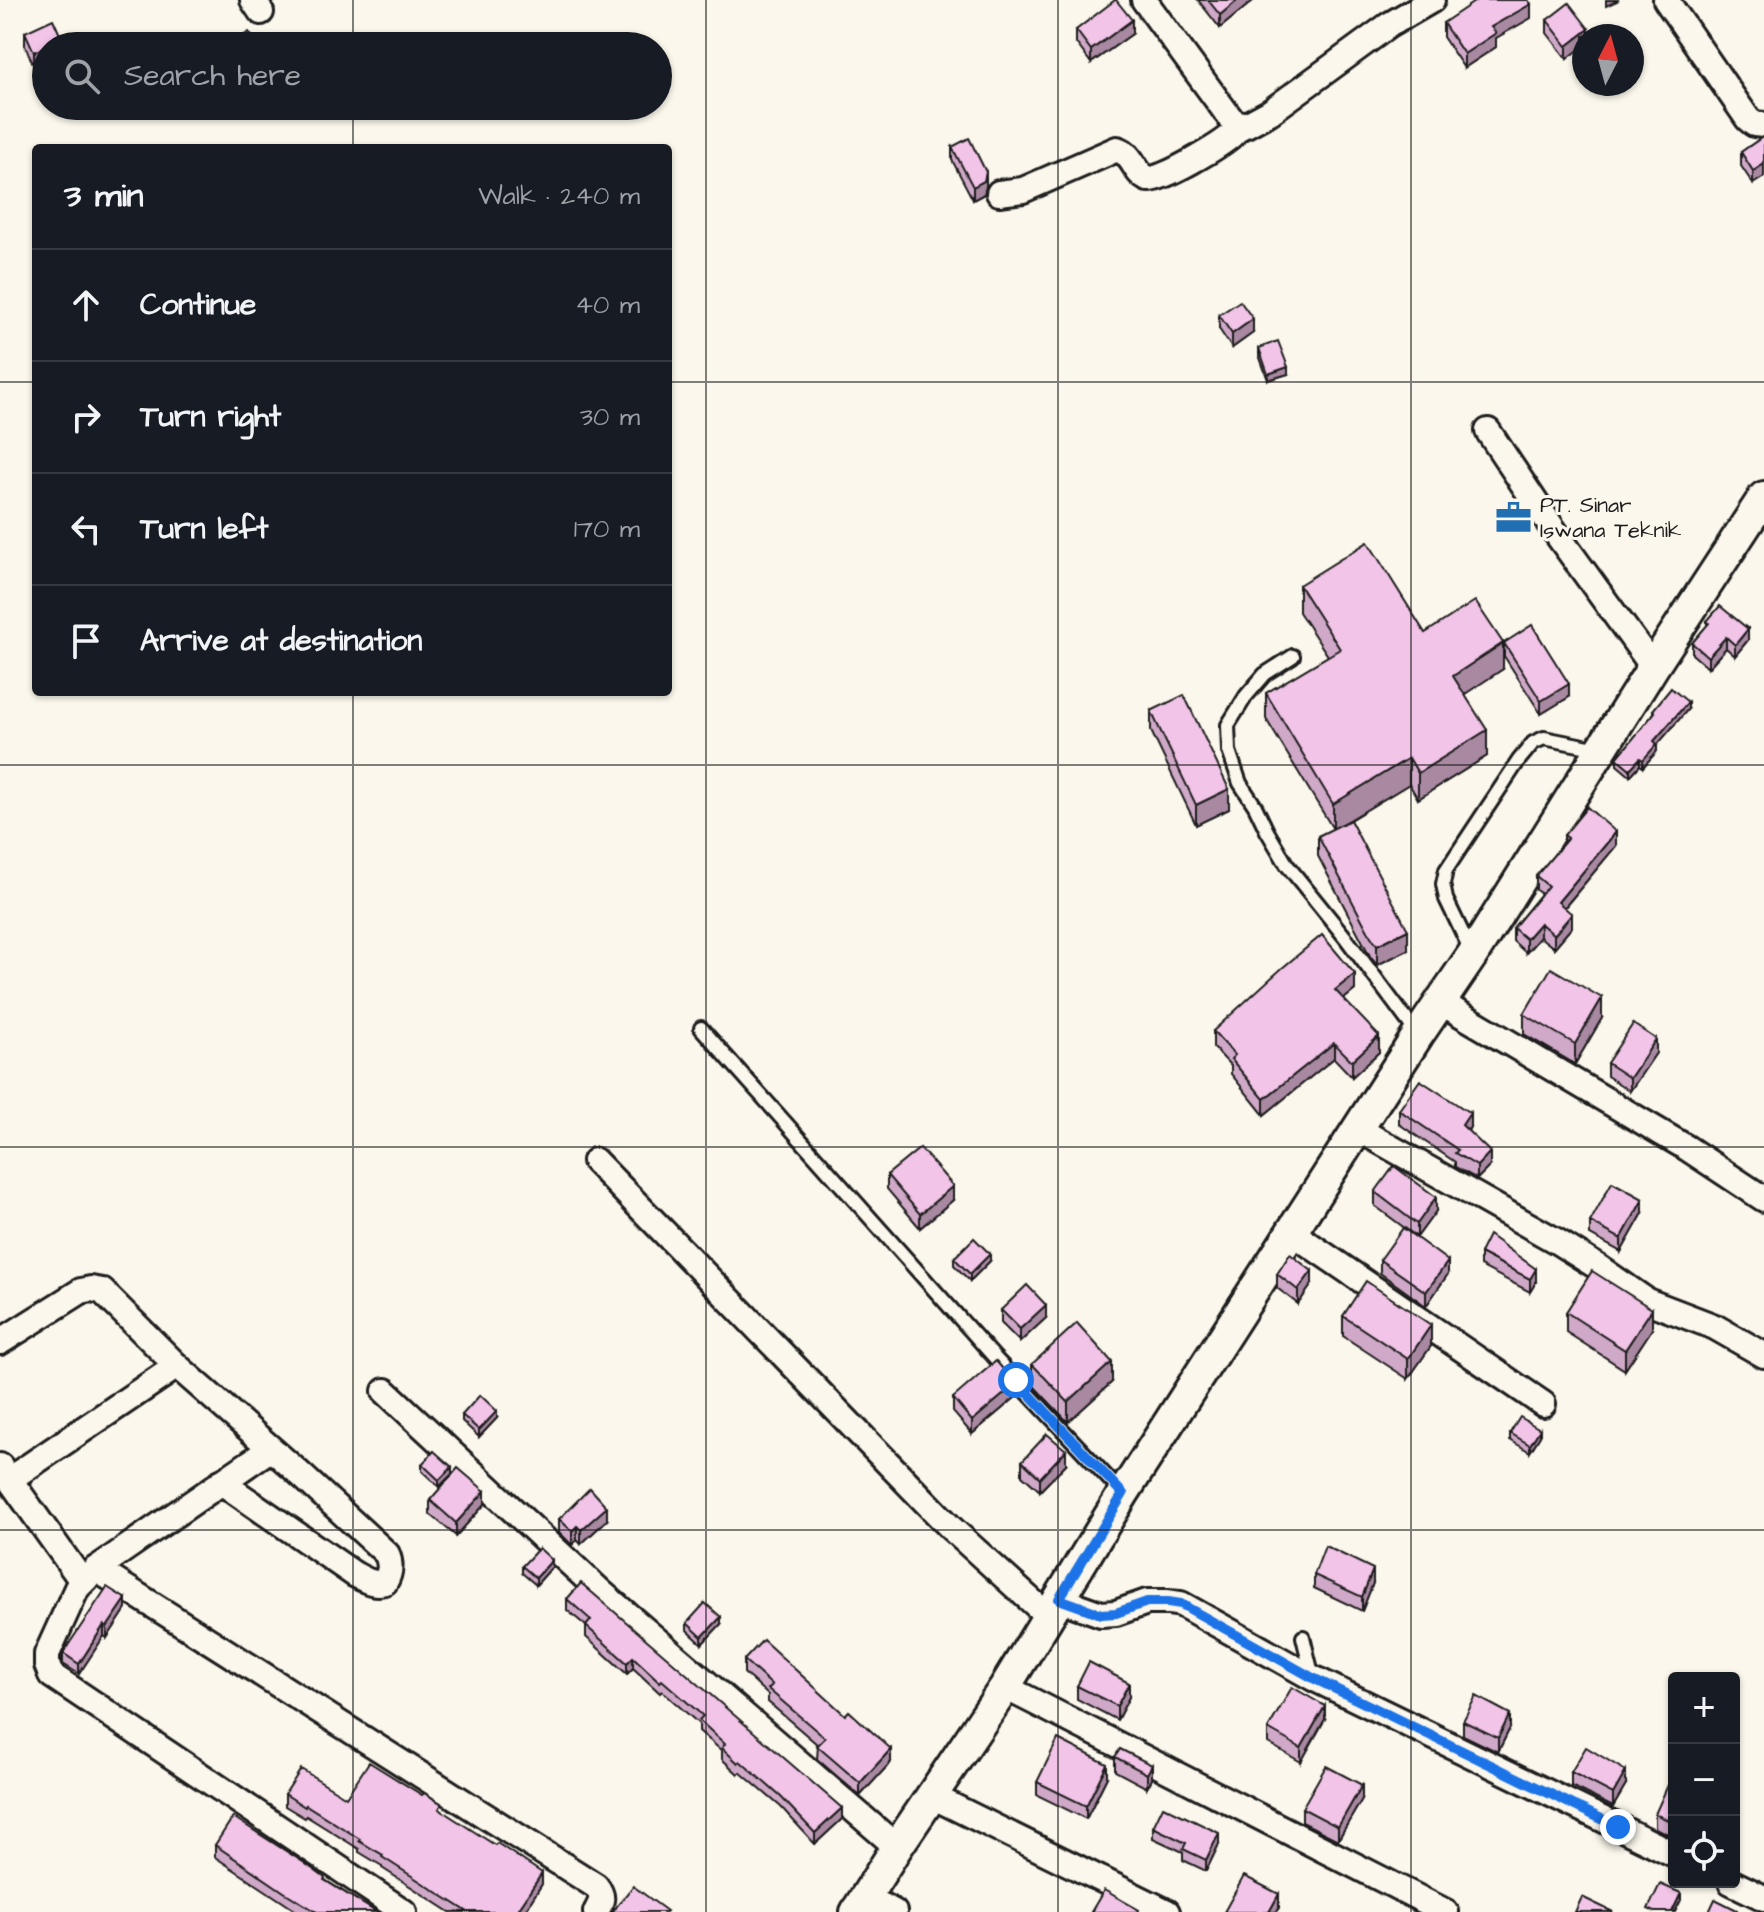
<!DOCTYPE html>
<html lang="en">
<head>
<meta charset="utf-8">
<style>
	body { margin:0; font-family:"Architects Daughter",sans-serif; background:#242831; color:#f1f3f6 }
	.controls { position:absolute; right:24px; bottom:24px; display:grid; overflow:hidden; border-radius:8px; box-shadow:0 2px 6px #0004 }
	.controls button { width:72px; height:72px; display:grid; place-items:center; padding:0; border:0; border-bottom:2px solid #363941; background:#171b24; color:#f1f3f6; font:40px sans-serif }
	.compass { position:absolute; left:1572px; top:24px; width:72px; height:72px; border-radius:50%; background:#171b24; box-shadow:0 2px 6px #0004; rotate:6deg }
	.stop { position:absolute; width:24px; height:24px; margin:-18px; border:6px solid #1a73e8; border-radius:50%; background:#fff }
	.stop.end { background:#1a73e8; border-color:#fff; box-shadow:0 2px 8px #0008 }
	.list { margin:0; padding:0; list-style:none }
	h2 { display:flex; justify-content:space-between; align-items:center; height:104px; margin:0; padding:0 32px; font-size:34px }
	h2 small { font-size:26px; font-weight:400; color:#9ea1a6 }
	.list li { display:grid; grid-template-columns:52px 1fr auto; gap:24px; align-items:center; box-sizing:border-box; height:112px; padding:0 32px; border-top:2px solid #363941 }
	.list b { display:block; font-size:30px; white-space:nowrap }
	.list em { font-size:26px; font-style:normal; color:#9ea1a6 }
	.icon { flex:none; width:44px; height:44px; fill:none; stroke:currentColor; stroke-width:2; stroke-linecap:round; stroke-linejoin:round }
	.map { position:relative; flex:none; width:1764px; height:1912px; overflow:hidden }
	.search { position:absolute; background:#171b24; box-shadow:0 2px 6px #0004; left:32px; top:32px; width:640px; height:88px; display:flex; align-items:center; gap:20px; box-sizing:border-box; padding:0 28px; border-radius:44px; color:#9ea1a6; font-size:30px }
	.panel { position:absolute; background:#171b24; box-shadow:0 2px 6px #0004; left:32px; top:144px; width:640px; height:552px; border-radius:8px }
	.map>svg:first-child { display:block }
</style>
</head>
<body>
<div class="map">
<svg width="1764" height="1912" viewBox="0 0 1764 1912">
	<rect width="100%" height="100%" fill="#fbf7ec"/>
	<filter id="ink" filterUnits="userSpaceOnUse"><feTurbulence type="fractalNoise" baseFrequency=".0125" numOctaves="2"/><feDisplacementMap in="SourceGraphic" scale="16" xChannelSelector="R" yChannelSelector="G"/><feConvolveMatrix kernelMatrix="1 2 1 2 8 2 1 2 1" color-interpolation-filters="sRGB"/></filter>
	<g filter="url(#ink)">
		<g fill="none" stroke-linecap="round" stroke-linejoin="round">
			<defs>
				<g id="service">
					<path d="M 1293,656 L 1265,674 L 1246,696 L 1228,725 L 1229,751 L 1240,783 L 1255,806 L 1267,831 L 1287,865 L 1345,937 L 1418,1035"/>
					<path d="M 1471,951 L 1446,899 L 1443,884 L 1446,870 L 1519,760 L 1533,743 L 1544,738 L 1599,749"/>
					<path d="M 701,1028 L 995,1358 L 1123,1494"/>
					<path d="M 1303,1637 L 1313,1678"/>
				</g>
				<g id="minor">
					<path d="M 253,0 L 261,12"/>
					<path d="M 1144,0 L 1231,119 L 1238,123 L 1246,125 L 1270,112 L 1389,25 L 1432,0"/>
					<path d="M 1666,0 L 1748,119 L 1754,124 L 1764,125"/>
					<path d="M 999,193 L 1023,190 L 1117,149 C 1134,154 1134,174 1148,179 C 1160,182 1223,144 1233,134 C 1236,131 1239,128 1242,125"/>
					<path d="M 1488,431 L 1553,529 L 1653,667"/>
					<path d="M 1440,1002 L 1687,1148 L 1764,1199"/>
					<path d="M 1358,1129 L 1558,1242 L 1601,1269 L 1647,1301 L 1715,1327 L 1764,1355"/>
					<path d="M 595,1161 L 952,1529 L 1048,1616"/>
					<path d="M 1291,1232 L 1543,1404"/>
					<path d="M 0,1342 L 81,1291 L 91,1289 L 102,1291 L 177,1366 L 299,1473 L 387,1554 C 391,1564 391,1572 385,1582 C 373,1585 365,1580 354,1574 L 221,1482"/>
					<path d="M 385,1391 L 601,1592 L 897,1847"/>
					<path d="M 0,1466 L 82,1581"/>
					<path d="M 10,1479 L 177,1366"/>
					<path d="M 96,1569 L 270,1449"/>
					<path d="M 1059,1599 L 1101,1614 L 1116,1613 L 1147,1602 L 1168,1602 L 1181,1604 L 1313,1678 L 1674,1854"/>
					<path d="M 1005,1687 L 1446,1912"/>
					<path d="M 932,1796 L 1167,1912"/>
					<path d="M 1731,1882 L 1764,1898"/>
					<path d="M 866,1897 L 894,1912"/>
					<path d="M 404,1912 L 51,1675 L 47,1665 L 47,1654 L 77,1588 L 96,1569 L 596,1886 C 604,1896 602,1901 596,1912"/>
				</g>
				<path id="tertiary" d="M 856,1912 L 897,1847 L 1005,1687 L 1123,1494 L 1418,1035 L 1473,954 L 1653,667 L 1764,497"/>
			</defs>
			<use href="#service" stroke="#1c1c1c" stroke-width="18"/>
			<use href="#minor" stroke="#1c1c1c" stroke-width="30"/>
			<use href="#tertiary" stroke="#1c1c1c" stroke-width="36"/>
			<use href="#service" stroke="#fbf7ec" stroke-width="12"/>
			<use href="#minor" stroke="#fbf7ec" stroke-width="24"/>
			<use href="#tertiary" stroke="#fbf7ec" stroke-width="30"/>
		</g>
		<g fill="#d0a9c8" stroke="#1c1c1c" stroke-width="2">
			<path d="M 1198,0 L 1254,0 L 1220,28 Z"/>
			<path d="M 1531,18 L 1496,38 L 1496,47 L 1464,68 L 1443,37 L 1443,23 Z"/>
			<path d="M 1547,20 L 1589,36 L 1567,59 L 1547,33 Z"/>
			<path d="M 1076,30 L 1132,34 L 1091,63 L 1076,43 Z"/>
			<path d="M 25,32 L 62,46 L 34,66 L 25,46 Z"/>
			<path d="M 1764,136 L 1753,184 L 1741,166 L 1741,152 Z"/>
			<path d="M 952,147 L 986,186 L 984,194 L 973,200 L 952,160 Z"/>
			<path d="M 1219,315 L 1253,333 L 1232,348 L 1219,329 Z"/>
			<path d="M 1259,348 L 1288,374 L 1268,380 L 1259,355 Z"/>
			<path d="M 1299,585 L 1425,633 L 1503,669 L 1464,694 L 1487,756 L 1418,799 L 1409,784 L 1348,821 L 1408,950 L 1377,965 L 1370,956 L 1318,856 L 1318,836 L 1333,829 L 1266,719 L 1266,693 L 1328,656 L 1299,612 Z"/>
			<path d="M 1707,621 L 1748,640 L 1735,656 L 1726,648 L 1708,668 L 1692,654 L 1692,643 L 1707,626 Z"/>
			<path d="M 1504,643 L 1569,697 L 1541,714 L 1504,656 Z"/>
			<path d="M 1688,709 L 1657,745 L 1657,751 L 1643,767 L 1640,765 L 1630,776 L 1617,765 L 1617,758 L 1653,715 L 1653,710 Z"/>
			<path d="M 1151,711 L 1229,809 L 1196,825 L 1151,731 Z"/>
			<path d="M 1564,835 L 1616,846 L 1565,907 L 1572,927 L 1554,948 L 1540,937 L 1526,953 L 1513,941 L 1513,928 L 1541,894 L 1536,890 L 1536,876 L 1564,843 Z"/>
			<path d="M 1355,990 L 1344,999 L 1379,1052 L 1352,1077 L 1334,1058 L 1264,1115 L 1231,1074 L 1231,1066 L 1213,1047 L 1213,1031 Z"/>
			<path d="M 1524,1014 L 1602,1018 L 1575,1064 L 1524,1034 Z"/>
			<path d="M 1656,1053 L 1630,1091 L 1607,1076 L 1607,1063 Z"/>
			<path d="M 1399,1110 L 1470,1127 L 1468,1131 L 1490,1166 L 1477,1179 L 1455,1167 L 1455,1162 L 1399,1124 Z"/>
			<path d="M 887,1175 L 953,1200 L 920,1228 L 887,1189 Z"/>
			<path d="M 1375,1192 L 1436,1211 L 1417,1237 L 1375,1206 Z"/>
			<path d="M 1643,1213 L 1621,1252 L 1590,1235 L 1590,1222 Z"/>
			<path d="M 1480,1253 L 1536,1282 L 1530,1292 L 1480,1266 Z"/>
			<path d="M 954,1258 L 990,1261 L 970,1281 L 954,1265 Z"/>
			<path d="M 1380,1260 L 1448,1274 L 1426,1306 L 1380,1273 Z"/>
			<path d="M 1277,1274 L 1312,1284 L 1298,1304 L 1277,1288 Z"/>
			<path d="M 1001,1310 L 1046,1318 L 1020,1342 L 1001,1323 Z"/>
			<path d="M 1566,1312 L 1652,1329 L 1625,1370 L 1566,1332 Z"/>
			<path d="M 1343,1316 L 1431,1346 L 1408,1379 L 1343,1336 Z"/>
			<path d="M 1032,1364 L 1112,1382 L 1068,1422 L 1032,1384 Z"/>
			<path d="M 1016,1397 L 972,1434 L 953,1412 L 953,1398 Z"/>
			<path d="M 462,1415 L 497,1418 L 479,1437 L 462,1421 Z"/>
			<path d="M 1510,1433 L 1540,1436 L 1530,1452 L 1510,1440 Z"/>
			<path d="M 1022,1461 L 1066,1464 L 1040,1491 L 1022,1475 Z"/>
			<path d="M 422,1464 L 452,1474 L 439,1487 L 422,1471 Z"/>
			<path d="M 430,1500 L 485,1504 L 456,1536 L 430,1514 Z"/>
			<path d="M 559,1519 L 607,1520 L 581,1544 L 577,1540 L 572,1545 L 559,1532 Z"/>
			<path d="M 522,1566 L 552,1567 L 536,1585 L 522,1573 Z"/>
			<path d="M 1314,1575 L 1373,1583 L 1362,1611 L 1314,1588 Z"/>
			<path d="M 567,1599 L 842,1819 L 815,1844 L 781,1807 L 740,1772 L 738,1774 L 722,1759 L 722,1751 L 699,1731 L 699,1724 L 662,1691 L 660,1693 L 633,1668 L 627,1674 L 586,1637 L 586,1626 L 567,1610 Z"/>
			<path d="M 126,1609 L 107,1638 L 104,1636 L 79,1674 L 63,1664 L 63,1653 Z"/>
			<path d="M 687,1623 L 721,1624 L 702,1644 L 687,1630 Z"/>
			<path d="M 744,1660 L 891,1762 L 860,1796 L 817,1759 L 818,1745 L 768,1702 L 768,1695 L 744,1673 Z"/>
			<path d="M 1077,1686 L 1129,1697 L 1117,1720 L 1077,1699 Z"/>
			<path d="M 1325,1719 L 1301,1762 L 1268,1743 L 1268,1729 Z"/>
			<path d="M 1463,1721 L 1510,1728 L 1498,1752 L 1463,1735 Z"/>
			<path d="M 1120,1749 L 1152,1779 L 1147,1788 L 1115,1771 L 1115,1757 Z"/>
			<path d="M 1571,1772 L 1626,1785 L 1613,1807 L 1571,1786 Z"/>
			<path d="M 1107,1777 L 1086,1819 L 1037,1795 L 1037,1782 Z"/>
			<path d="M 1674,1788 L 1674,1837 L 1655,1828 L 1655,1814 Z"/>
			<path d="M 285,1794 L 346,1797 L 442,1811 L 542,1884 L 524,1912 L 450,1912 L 382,1868 L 382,1866 L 359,1852 L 359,1849 L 306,1816 L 305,1818 L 285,1806 Z"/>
			<path d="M 1362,1799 L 1338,1840 L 1302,1822 L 1302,1808 Z"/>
			<path d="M 1153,1827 L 1219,1844 L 1206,1871 L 1183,1860 L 1183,1852 L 1153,1838 Z"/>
			<path d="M 215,1845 L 325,1880 L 376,1912 L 298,1912 L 215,1857 Z"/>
		</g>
		<g fill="#a989a2" stroke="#1c1c1c" stroke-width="2">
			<path d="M 1238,0 L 1254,0 L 1220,28 L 1220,15 Z"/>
			<path d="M 1606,0 L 1619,0 L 1606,6 Z"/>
			<path d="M 1531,4 L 1531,18 L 1496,38 L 1496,47 L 1464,68 L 1464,54 L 1491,27 Z"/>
			<path d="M 1132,20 L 1132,34 L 1091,63 L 1091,50 Z"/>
			<path d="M 1589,29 L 1589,36 L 1584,36 L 1584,46 L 1567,59 L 1567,46 Z"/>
			<path d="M 62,39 L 62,46 L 48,46 Z"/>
			<path d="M 46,47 L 46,60 L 34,66 L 34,52 Z"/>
			<path d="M 1764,164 L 1764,177 L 1753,184 L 1753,171 Z"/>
			<path d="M 986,172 L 986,186 L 984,194 L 973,200 L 973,187 Z"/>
			<path d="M 1253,319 L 1253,333 L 1232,348 L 1232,334 Z"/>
			<path d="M 1288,367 L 1288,374 L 1268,380 L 1268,374 Z"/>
			<path d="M 1748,629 L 1748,640 L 1735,656 L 1735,645 Z"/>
			<path d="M 1726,637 L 1726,648 L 1708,668 L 1708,657 Z"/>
			<path d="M 1503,643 L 1503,669 L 1453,702 L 1453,676 Z"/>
			<path d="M 1569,684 L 1569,697 L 1541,714 L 1541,701 Z"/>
			<path d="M 1688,702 L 1688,709 L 1657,745 L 1657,751 L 1643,767 L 1643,760 L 1654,741 Z"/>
			<path d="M 1487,730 L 1487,756 L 1418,799 L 1418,773 Z"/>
			<path d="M 1409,758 L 1409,784 L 1333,830 L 1333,804 Z"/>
			<path d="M 1640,758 L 1640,765 L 1630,776 L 1630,769 Z"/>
			<path d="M 1229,789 L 1229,809 L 1196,825 L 1196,805 Z"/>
			<path d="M 1616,832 L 1616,846 L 1558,915 L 1558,902 Z"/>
			<path d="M 1572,914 L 1572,927 L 1554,948 L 1554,935 Z"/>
			<path d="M 1540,923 L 1540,937 L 1526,953 L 1526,939 Z"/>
			<path d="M 1408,930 L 1408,950 L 1377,965 L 1377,945 Z"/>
			<path d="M 1355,974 L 1355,990 L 1335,1006 L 1335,990 Z"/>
			<path d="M 1602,998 L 1602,1018 L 1575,1064 L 1575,1044 Z"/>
			<path d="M 1379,1036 L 1379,1052 L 1352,1077 L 1352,1061 Z"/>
			<path d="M 1656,1039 L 1656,1053 L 1630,1091 L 1630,1078 Z"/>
			<path d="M 1334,1043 L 1334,1058 L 1264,1115 L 1264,1099 Z"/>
			<path d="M 1470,1113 L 1470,1127 L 1462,1139 L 1462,1125 Z"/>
			<path d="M 1490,1152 L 1490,1166 L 1477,1179 L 1477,1166 Z"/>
			<path d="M 953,1186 L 953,1200 L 920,1228 L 920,1214 Z"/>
			<path d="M 1436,1197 L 1436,1211 L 1417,1237 L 1417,1224 Z"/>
			<path d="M 1643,1199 L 1643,1213 L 1621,1252 L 1621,1239 Z"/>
			<path d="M 990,1254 L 990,1261 L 970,1281 L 970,1274 Z"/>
			<path d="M 1448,1261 L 1448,1274 L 1426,1306 L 1426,1292 Z"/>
			<path d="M 1536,1269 L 1536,1282 L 1530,1292 L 1530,1279 Z"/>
			<path d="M 1312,1271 L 1312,1284 L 1298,1304 L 1298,1290 Z"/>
			<path d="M 1046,1305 L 1046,1318 L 1020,1342 L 1020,1329 Z"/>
			<path d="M 1652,1309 L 1652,1329 L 1625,1370 L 1625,1350 Z"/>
			<path d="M 1431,1325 L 1431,1346 L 1408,1379 L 1408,1359 Z"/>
			<path d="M 1112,1362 L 1112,1382 L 1068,1422 L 1068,1402 Z"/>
			<path d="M 1016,1384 L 1016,1397 L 972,1434 L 972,1421 Z"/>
			<path d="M 497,1411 L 497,1418 L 479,1437 L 479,1430 Z"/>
			<path d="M 1540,1429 L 1540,1436 L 1530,1452 L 1530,1445 Z"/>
			<path d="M 1066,1450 L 1066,1464 L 1040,1491 L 1040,1478 Z"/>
			<path d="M 452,1467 L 452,1474 L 439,1487 L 439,1480 Z"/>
			<path d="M 485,1491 L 485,1504 L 456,1536 L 456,1523 Z"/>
			<path d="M 607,1507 L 607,1520 L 581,1544 L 581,1530 Z"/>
			<path d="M 577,1526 L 577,1540 L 572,1545 L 572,1531 Z"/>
			<path d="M 552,1560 L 552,1567 L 536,1585 L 536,1578 Z"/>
			<path d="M 1373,1569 L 1373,1583 L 1362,1611 L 1362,1597 Z"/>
			<path d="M 126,1599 L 126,1609 L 107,1638 L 107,1627 Z"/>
			<path d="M 721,1617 L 721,1624 L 702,1644 L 702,1637 Z"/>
			<path d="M 104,1625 L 104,1636 L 79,1674 L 79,1664 Z"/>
			<path d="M 633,1657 L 633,1668 L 627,1674 L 627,1663 Z"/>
			<path d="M 1129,1683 L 1129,1697 L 1117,1720 L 1117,1706 Z"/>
			<path d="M 1325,1706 L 1325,1719 L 1301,1762 L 1301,1748 Z"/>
			<path d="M 1510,1714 L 1510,1728 L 1498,1752 L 1498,1738 Z"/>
			<path d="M 891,1749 L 891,1762 L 860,1796 L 860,1783 Z"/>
			<path d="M 1107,1764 L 1107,1777 L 1086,1819 L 1086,1806 Z"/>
			<path d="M 1152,1765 L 1152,1779 L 1147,1788 L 1147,1774 Z"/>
			<path d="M 1626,1771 L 1626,1785 L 1613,1807 L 1613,1794 Z"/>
			<path d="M 1362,1785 L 1362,1799 L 1338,1840 L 1338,1827 Z"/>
			<path d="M 842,1808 L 842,1819 L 815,1844 L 815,1833 Z"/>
			<path d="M 1219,1833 L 1219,1844 L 1206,1871 L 1206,1860 Z"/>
			<path d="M 542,1873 L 542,1884 L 524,1912 L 519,1908 Z"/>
			<path d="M 1681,1893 L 1681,1900 L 1675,1912 L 1672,1912 Z"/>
			<path d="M 1279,1894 L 1279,1908 L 1276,1912 L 1269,1912 Z"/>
		</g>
		<g fill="#f2c4e8" stroke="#1c1c1c" stroke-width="2">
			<path d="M 1115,0 L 1116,0 L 1132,20 L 1091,50 L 1076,30 Z"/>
			<path d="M 1208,0 L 1238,0 L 1220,15 Z"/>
			<path d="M 1477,0 L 1528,0 L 1531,4 L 1491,27 L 1496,33 L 1464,54 L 1443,23 Z"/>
			<path d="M 1569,3 L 1589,29 L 1567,46 L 1547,20 Z"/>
			<path d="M 53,19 L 62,39 L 34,52 L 25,32 Z"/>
			<path d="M 249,32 L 259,46 L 230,46 L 229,45 Z"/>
			<path d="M 1764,136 L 1764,164 L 1753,171 L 1741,152 Z"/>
			<path d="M 969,138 L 986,172 L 984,181 L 973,187 L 952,147 Z"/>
			<path d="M 1240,301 L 1253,319 L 1232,334 L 1219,315 Z"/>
			<path d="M 1278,341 L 1288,367 L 1268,374 L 1259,348 Z"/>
			<path d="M 1368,542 L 1425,633 L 1475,601 L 1503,643 L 1453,676 L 1487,730 L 1418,773 L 1409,758 L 1333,804 L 1266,693 L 1340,649 L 1299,585 Z"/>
			<path d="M 1720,606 L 1748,629 L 1735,645 L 1726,637 L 1708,657 L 1692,643 L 1709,623 L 1707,621 Z"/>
			<path d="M 1532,625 L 1569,684 L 1541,701 L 1504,643 Z"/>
			<path d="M 1671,688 L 1688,702 L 1654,741 L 1657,744 L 1643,760 L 1640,758 L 1630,769 L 1617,758 L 1655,712 L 1653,710 Z"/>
			<path d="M 1184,695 L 1229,789 L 1196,805 L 1151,711 Z"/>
			<path d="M 1587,807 L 1616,832 L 1558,902 L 1572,914 L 1554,935 L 1540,923 L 1526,939 L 1513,928 L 1548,886 L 1536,876 L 1568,838 L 1564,835 Z"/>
			<path d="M 1350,820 L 1408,930 L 1377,945 L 1370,935 L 1318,836 Z"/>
			<path d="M 1322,935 L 1355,974 L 1335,990 L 1379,1036 L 1352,1061 L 1334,1043 L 1264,1099 L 1231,1059 L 1235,1055 L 1213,1031 L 1281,969 Z"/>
			<path d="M 1551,968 L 1602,998 L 1575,1044 L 1524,1014 Z"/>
			<path d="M 1633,1024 L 1656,1039 L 1630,1078 L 1607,1063 Z"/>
			<path d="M 1420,1080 L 1470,1113 L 1462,1125 L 1490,1152 L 1477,1166 L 1455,1153 L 1458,1150 L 1399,1110 Z"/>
			<path d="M 920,1148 L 953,1186 L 920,1214 L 887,1175 Z"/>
			<path d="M 1394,1166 L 1436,1197 L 1417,1224 L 1375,1192 Z"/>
			<path d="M 1612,1182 L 1643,1199 L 1621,1239 L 1590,1222 Z"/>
			<path d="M 1403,1228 L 1448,1261 L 1426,1292 L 1380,1260 Z"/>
			<path d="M 1489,1235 L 1536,1269 L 1530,1279 L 1480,1253 Z"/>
			<path d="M 974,1238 L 990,1254 L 970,1274 L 954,1258 Z"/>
			<path d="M 1290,1254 L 1312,1271 L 1298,1290 L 1277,1274 Z"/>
			<path d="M 1592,1271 L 1652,1309 L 1625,1350 L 1566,1312 Z"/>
			<path d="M 1366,1281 L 1431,1325 L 1408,1359 L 1343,1316 Z"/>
			<path d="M 1027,1285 L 1046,1305 L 1020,1329 L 1001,1310 Z"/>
			<path d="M 1077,1323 L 1112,1362 L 1068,1402 L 1032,1364 Z"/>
			<path d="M 996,1361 L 1016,1384 L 972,1421 L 953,1398 Z"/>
			<path d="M 480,1395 L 497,1411 L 479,1430 L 462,1415 Z"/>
			<path d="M 1520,1417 L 1540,1429 L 1530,1445 L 1510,1433 Z"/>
			<path d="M 1047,1434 L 1066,1450 L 1040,1478 L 1022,1461 Z"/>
			<path d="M 434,1451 L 452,1467 L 439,1480 L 422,1464 Z"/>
			<path d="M 458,1468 L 485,1491 L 456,1523 L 430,1500 Z"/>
			<path d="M 590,1488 L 607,1507 L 581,1530 L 577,1526 L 572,1531 L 559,1519 Z"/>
			<path d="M 1325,1546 L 1373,1569 L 1362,1597 L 1314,1575 Z"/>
			<path d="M 539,1548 L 552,1560 L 536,1578 L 522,1566 Z"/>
			<path d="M 581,1583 L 842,1808 L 815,1833 L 781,1797 L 740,1761 L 738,1763 L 722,1748 L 725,1744 L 699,1720 L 703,1716 L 662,1680 L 660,1682 L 633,1657 L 627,1663 L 586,1626 L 591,1620 L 567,1599 Z"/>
			<path d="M 107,1587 L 126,1599 L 107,1627 L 104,1625 L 79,1664 L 63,1653 Z"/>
			<path d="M 705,1603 L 721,1617 L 702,1637 L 687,1623 Z"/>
			<path d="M 763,1640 L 845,1715 L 849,1711 L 891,1749 L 860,1783 L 817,1746 L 825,1738 L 768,1689 L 772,1685 L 744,1660 Z"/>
			<path d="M 1089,1662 L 1129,1683 L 1117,1706 L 1077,1686 Z"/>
			<path d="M 1292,1687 L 1325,1706 L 1301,1748 L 1268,1729 Z"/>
			<path d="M 1476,1696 L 1510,1714 L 1498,1738 L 1463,1721 Z"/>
			<path d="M 1058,1739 L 1107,1764 L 1086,1806 L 1037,1782 Z"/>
			<path d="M 1586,1747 L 1626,1771 L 1613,1794 L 1571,1772 Z"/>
			<path d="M 1120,1749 L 1152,1765 L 1147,1774 L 1115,1757 Z"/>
			<path d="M 369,1762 L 422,1795 L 424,1793 L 442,1804 L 439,1809 L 495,1845 L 497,1843 L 542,1873 L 519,1908 L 524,1912 L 468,1912 L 382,1857 L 383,1855 L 359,1841 L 360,1839 L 306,1805 L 305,1807 L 285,1794 L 301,1769 L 346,1797 Z"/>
			<path d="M 1326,1766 L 1362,1785 L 1338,1827 L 1302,1808 Z"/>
			<path d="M 1668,1785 L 1674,1788 L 1674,1823 L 1655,1814 Z"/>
			<path d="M 1163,1806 L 1219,1833 L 1206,1860 L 1183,1849 L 1186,1843 L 1153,1827 Z"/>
			<path d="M 233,1817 L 303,1862 L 325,1878 L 324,1880 L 376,1912 L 317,1912 L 284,1892 L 215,1845 Z"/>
			<path d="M 1244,1876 L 1279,1894 L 1269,1912 L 1224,1912 Z"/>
			<path d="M 1660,1884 L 1681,1893 L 1672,1912 L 1655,1912 L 1648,1909 Z"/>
			<path d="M 633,1886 L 667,1911 L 666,1912 L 612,1912 Z"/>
			<path d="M 1104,1890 L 1139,1910 L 1138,1912 L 1091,1912 Z"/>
			<path d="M 1582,1897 L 1613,1912 L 1575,1912 Z"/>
			<path d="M 1715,1899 L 1737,1910 L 1736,1912 L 1709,1912 Z"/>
		</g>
	</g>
	<g fill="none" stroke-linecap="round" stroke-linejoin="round" filter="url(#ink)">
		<path stroke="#1a73e8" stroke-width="10" d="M 1016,1380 L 1123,1494 L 1059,1599 L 1101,1614 L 1116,1613 L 1147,1602 L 1168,1602 L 1181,1604 L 1313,1678 L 1618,1827"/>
	</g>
	<path fill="none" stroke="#1c1c1c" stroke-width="2" stroke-opacity="0.55" d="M 353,0 L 353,46M 706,0 L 706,1912M 1058,0 L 1058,1912M 1411,0 L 1411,1912M 353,106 L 353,148M 0,382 L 36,382M 668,382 L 1764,382M 353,692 L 353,1912M 0,765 L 1764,765M 0,1147 L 1764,1147M 0,1530 L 1764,1530"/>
	<defs>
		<symbol id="office-bare" viewBox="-9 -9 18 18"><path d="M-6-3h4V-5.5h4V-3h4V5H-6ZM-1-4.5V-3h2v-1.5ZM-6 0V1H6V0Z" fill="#1f6fb2" stroke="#fbf7ec" stroke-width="2.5" paint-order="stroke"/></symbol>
	</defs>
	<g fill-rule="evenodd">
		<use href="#office-bare" x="1488" y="492" width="51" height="51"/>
	</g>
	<g text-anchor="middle" stroke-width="6" stroke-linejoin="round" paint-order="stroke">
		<g font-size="22" fill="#1c1c1c" stroke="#fbf7ec" text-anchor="start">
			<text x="1540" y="512">PT. Sinar<tspan x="1540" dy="25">Iswana Teknik</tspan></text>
		</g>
	</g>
</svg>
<div class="controls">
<button>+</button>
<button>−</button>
<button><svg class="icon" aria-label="locate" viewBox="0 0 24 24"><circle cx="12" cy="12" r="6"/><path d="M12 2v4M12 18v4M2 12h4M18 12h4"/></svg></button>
</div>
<svg class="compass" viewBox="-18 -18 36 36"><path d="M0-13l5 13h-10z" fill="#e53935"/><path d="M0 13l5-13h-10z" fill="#9ea1a6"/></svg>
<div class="stop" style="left:1016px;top:1380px"></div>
<div class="stop end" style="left:1618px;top:1827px"></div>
<div class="search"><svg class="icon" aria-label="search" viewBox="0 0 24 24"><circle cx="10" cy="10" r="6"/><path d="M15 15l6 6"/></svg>Search here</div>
<section class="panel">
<h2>3 min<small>Walk · 240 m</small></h2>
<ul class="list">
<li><svg class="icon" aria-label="ahead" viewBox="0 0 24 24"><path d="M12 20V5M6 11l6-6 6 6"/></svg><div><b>Continue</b></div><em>40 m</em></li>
<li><svg class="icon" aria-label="right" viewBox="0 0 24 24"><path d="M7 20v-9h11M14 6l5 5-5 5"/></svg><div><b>Turn right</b></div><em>30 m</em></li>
<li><svg class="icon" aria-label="left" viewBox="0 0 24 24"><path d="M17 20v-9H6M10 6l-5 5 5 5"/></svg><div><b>Turn left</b></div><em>170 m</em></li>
<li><svg class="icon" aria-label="arrive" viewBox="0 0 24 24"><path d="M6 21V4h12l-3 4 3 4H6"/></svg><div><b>Arrive at destination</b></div></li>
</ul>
</section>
</div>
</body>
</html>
